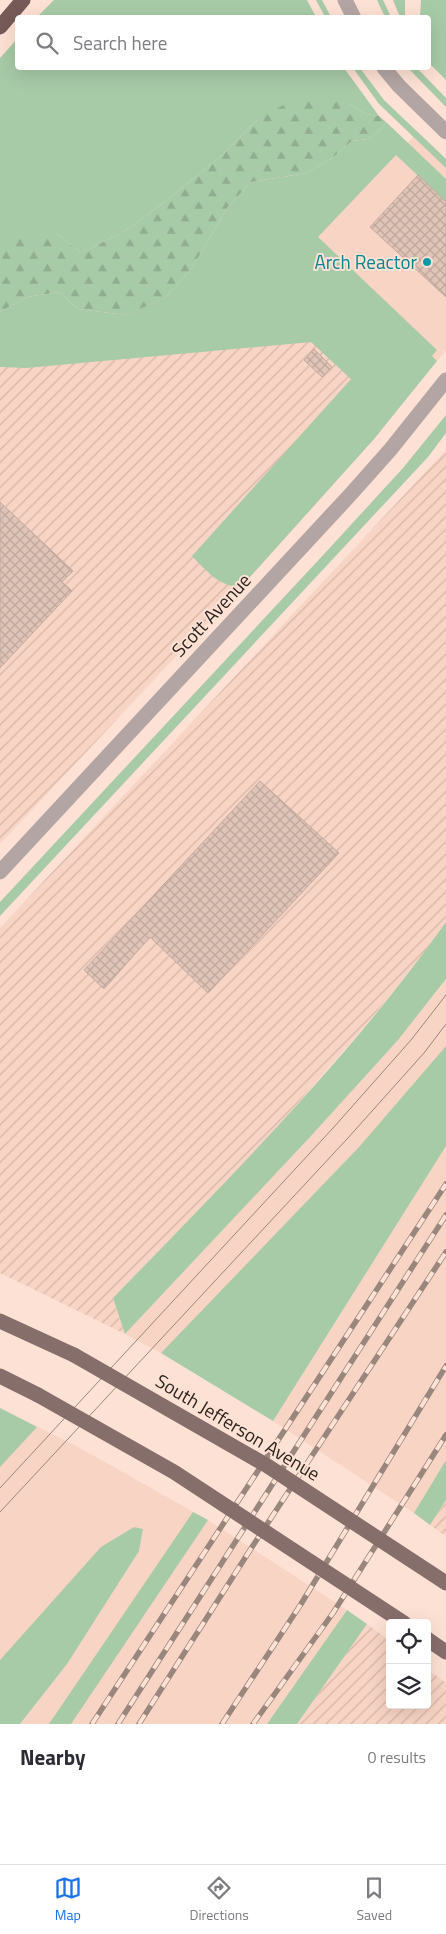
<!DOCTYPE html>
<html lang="en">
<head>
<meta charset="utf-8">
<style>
	body { margin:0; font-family:"Titillium Web",sans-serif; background:#f2f2f3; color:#2b2b33 }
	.controls { position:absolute; right:15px; bottom:15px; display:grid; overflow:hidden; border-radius:5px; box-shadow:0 5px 20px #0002 }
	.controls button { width:45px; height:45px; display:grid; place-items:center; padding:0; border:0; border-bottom:1px solid #e1e1e2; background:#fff; color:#2b2b33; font:25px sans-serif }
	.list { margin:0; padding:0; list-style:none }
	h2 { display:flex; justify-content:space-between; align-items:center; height:65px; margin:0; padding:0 20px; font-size:21px }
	h2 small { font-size:16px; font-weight:400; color:#7c7c81 }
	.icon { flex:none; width:28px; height:28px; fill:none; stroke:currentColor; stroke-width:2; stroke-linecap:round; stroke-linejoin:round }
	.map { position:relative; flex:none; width:446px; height:1724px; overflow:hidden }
	.search { position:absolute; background:#fff; box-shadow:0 5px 20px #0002; left:15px; right:15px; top:15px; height:55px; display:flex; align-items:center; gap:12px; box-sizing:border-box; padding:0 18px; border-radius:5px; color:#7c7c81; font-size:19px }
	.sheet { height:140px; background:#fff }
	nav { display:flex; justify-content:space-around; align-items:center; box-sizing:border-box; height:70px; border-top:1px solid #e1e1e2; background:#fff; font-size:14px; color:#7c7c81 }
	nav a { display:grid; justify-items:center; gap:2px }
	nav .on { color:#1a73e8 }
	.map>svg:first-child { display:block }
</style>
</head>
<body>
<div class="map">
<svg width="446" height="1724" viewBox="0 0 446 1724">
	<defs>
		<pattern id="industrial-furrows" width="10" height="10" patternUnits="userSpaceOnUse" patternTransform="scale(1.25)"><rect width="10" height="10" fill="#f8d4c4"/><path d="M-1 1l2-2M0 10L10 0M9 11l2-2" fill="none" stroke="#d5b6a8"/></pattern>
		<pattern id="forest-firs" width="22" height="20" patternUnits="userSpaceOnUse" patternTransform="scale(1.25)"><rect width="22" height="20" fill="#a7caa7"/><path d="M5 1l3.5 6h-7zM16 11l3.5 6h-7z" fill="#90ad8f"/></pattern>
		<pattern id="building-cross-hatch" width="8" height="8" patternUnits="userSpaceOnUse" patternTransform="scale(1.25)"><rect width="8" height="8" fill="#e0c4b7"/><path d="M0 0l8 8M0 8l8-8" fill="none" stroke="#c0a89d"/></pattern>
	</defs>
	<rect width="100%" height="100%" fill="#fde1d4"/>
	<g fill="#f8d4c4">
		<path d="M 418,132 L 446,159 L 446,350 L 430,369 L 302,252 Z"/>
		<path d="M 446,979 L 446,1046 L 359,1147 L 161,1353 L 125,1334 L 311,1136 L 398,1040 Z"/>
		<path d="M 446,1146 L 446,1460 L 414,1513 L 273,1421 Z"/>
		<path d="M 0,1408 L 78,1447 L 208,1520 L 347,1610 L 267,1724 L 20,1724 L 67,1664 L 139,1551 L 143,1529 L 134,1527 L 46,1610 L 0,1660 Z"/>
	</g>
	<g fill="url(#industrial-furrows)">
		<path d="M 302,252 L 430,369 L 374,439 L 241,587 L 0,844 L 0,354 Z"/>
		<path d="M 446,450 L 446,922 L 422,956 L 361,1031 L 254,1153 L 113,1298 L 125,1334 L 0,1273 L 0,928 Z"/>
		<path d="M 446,1500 L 446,1536 L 430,1525 Z"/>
		<path d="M 367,1624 L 390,1641 L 390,1705 L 427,1705 L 427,1669 L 446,1683 L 446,1724 L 297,1724 Z"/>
	</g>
	<g fill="#a7caa7">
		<path d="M 54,0 L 307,0 L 316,17 L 37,17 Z"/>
		<path d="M 316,0 L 322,0 L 331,17 L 325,17 Z"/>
		<path d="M 377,0 L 383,0 L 391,17 L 385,17 Z"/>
		<path d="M 393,0 L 405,0 L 405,17 L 400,17 Z"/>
		<path d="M 421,0 L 446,0 L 446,80 L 429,63 L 428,18 L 420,17 Z"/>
		<path d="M 17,39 L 18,68 L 344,68 L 379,116 L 366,114 L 349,104 L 257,120 L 221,156 L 177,192 L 130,228 L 82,253 L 57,234 L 0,234 L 0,58 Z"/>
		<path d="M 353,68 L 360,68 L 384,100 L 446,159 L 446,168 L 379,104 Z"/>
		<path d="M 408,68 L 417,68 L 446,98 L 446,107 Z"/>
		<path d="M 386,122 L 446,179 L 446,202 L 396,155 L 318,237 L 437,350 L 432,356 L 437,361 L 374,439 L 241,587 C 218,586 208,572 192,556 L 351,379 L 311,342 L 26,368 L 0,367 L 0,312 L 27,297 L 59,292 L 78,309 L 126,315 L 165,298 L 192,268 L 227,208 L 251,182 L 307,173 L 331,159 L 352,141 L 368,139 L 379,131 Z"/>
		<path d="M 446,415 L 446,433 L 428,457 L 0,916 L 0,902 L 326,552 L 403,468 Z"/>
		<path d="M 446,922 L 446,979 L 398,1040 L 311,1136 L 125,1334 L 113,1298 C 229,1178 349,1059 446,922 Z"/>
		<path d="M 446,1046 L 446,1146 L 273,1421 L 161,1353 L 359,1147 Z"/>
		<path d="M 0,1408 L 37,1427 L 0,1467 Z"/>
		<path d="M 446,1460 L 446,1500 L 430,1525 L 414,1513 Z"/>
		<path d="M 193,1512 L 208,1520 L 71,1724 L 49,1724 Z"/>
		<path d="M 134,1527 L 143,1529 L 139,1551 L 67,1664 L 20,1724 L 0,1724 L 0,1660 L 101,1547 Z"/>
		<path d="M 347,1610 L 367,1624 L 297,1724 L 267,1724 Z"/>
	</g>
	<path fill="url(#forest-firs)" d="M 319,97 L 349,104 L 366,114 L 379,116 L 386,122 L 379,131 L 368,139 L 352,141 L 331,159 L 307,173 L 251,182 L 227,208 L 192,268 L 165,298 L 126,315 L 78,309 L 59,292 L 27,297 L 0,312 L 0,234 L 57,234 L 82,253 L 130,228 L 177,192 L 221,156 L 257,120 L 292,100 Z"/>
	<g fill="url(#building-cross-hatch)" stroke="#c5aa9d">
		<path d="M 418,175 L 446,202 L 446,297 L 370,227 Z"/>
		<path d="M 314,349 L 332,367 L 322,377 L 304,360 Z"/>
		<path d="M 0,502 L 73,571 L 62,582 L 72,591 L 0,668 Z"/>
		<path d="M 260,781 L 339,853 L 208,993 L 150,937 L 104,989 L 84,970 Z"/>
	</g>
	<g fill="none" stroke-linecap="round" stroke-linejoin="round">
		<g stroke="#b3a5a3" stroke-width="15">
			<path d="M 345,0 L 354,18"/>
			<path d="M 384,68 L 399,86 L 446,132"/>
			<path d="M 0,872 L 350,495 L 390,450 L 446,380"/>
		</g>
		<g stroke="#866e6b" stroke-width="15">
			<path d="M 0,1321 L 74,1355"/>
			<path d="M 0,1376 L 38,1395"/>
			<path d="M 427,1639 L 446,1652"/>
		</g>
		<path stroke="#755a57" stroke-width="15" d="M 0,27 L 23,0"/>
		<g stroke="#99867c" stroke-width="1">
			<path d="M 0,1488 L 334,1127 L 411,1040 L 446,995"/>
			<path d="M 0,1512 L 347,1139 L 424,1053 L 446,1024"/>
		</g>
		<defs>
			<g id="rail">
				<path d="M 92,1724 L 446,1184"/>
				<path d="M 118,1724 L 446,1215"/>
				<path d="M 139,1724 L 252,1547 L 446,1252"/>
				<path d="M 222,1724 L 301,1604 L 446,1366"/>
				<path d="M 253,1724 L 333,1613 L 446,1435"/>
			</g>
		</defs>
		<use href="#rail" stroke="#99867c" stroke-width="5.5"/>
		<use href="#rail" stroke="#fde1d4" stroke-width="4" stroke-dasharray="11" stroke-linecap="butt"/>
		<g stroke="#866e6b" stroke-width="15">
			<path d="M 74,1355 L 266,1465 L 446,1583"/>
			<path d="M 38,1395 L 174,1472 L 404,1623"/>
		</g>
	</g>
	<circle fill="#0f9aa8" stroke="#fde1d4" stroke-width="2" cx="427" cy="262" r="5"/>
	<g text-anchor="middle" stroke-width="4" stroke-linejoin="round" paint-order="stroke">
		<g font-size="19" fill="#0d838f" stroke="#fde1d4" text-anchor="end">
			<text x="417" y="269">Arch Reactor</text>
		</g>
		<g font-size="19" fill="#2d231e" stroke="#fde1d4">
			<text transform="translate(211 615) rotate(-47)" y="7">Scott Avenue</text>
			<text transform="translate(238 1427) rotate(31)" y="7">South Jefferson Avenue</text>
		</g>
	</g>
</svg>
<div class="controls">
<button><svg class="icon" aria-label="locate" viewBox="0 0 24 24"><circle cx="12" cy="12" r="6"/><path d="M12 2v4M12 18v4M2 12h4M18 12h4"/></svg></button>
<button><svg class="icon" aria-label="layers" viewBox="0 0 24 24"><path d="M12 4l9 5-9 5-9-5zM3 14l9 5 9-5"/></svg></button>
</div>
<div class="search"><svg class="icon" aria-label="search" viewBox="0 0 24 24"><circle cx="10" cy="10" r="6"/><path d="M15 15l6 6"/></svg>Search here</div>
</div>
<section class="sheet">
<h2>Nearby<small>0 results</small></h2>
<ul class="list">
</ul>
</section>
<nav>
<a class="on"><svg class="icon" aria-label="map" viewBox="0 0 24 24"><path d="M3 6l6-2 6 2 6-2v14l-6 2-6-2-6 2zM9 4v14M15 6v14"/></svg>Map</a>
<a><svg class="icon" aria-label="directions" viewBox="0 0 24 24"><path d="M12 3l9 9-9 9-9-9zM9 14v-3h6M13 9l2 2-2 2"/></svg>Directions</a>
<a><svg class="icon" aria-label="saved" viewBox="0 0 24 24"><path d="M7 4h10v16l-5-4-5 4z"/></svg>Saved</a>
</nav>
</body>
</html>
